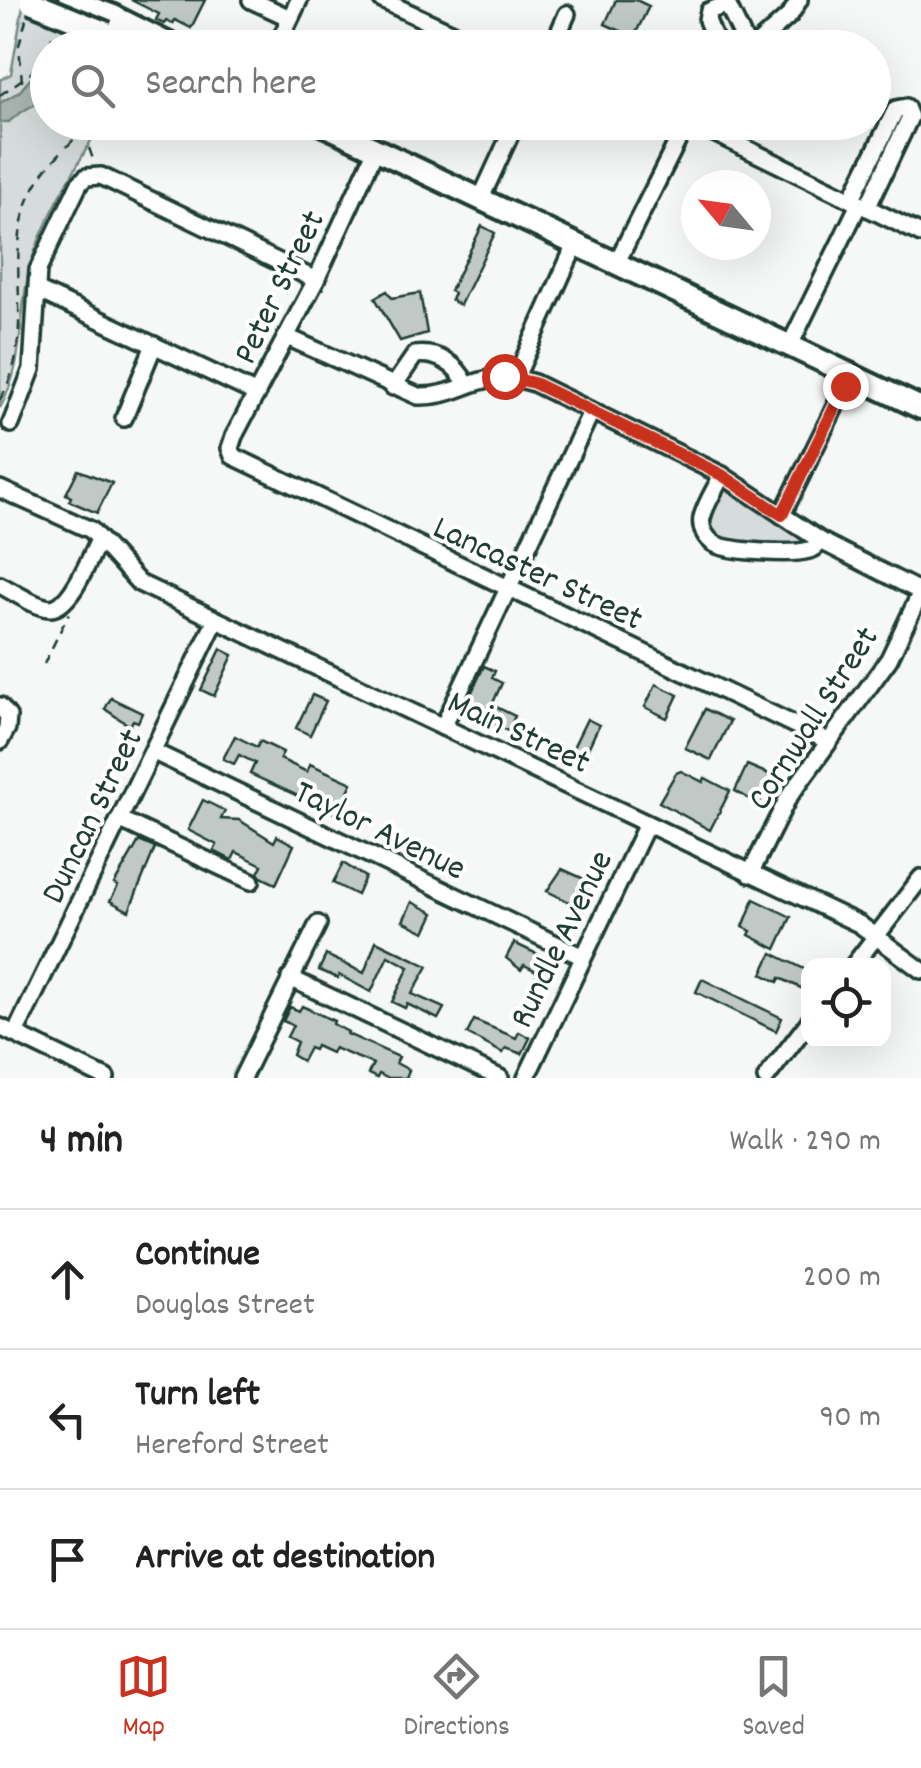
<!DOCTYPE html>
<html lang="en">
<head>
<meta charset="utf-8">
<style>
	body { margin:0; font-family:Dekko,sans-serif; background:#f2f2f2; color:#222 }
	.controls { position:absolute; right:30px; bottom:30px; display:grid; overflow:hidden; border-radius:20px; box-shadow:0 10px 40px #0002 }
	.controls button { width:90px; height:90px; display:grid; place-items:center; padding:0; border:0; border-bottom:2px solid #e0e0e0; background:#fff; color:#222; font:50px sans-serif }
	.compass { position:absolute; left:681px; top:170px; width:90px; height:90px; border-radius:50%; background:#fff; box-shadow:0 10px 40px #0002; rotate:299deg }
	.stop { position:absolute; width:30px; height:30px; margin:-22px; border:8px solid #c8321e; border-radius:50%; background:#fff }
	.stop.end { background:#c8321e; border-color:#fff; box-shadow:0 2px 10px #0008 }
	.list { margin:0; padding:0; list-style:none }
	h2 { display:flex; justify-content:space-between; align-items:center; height:130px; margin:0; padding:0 40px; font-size:42px }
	h2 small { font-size:32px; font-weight:400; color:#767676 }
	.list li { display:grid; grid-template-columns:65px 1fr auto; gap:30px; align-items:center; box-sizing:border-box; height:140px; padding:0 40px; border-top:2px solid #e0e0e0 }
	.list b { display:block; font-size:38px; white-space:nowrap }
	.list p { margin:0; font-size:32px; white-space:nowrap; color:#767676 }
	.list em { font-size:32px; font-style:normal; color:#767676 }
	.icon { flex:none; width:55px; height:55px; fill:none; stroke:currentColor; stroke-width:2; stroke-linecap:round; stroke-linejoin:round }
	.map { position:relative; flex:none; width:921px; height:1078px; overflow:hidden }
	.search { position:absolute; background:#fff; box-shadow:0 10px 40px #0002; left:30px; right:30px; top:30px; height:110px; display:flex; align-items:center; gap:25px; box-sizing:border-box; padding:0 35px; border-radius:55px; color:#767676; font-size:38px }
	.sheet { height:550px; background:#fff }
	nav { display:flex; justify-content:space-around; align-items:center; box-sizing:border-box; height:140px; border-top:2px solid #e0e0e0; background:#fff; font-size:28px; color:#767676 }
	nav a { display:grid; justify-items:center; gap:5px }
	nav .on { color:#c8321e }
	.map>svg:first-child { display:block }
</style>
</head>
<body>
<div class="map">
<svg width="921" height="1078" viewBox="0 0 921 1078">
	<rect width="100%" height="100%" fill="#f6f7f7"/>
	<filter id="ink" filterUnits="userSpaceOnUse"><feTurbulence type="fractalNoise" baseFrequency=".01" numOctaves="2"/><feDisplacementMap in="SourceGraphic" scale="20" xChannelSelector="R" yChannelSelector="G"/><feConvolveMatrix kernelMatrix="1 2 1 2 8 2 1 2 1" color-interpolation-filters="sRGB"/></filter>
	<g filter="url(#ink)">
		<g fill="#d6dcdb" stroke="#7a8c88" stroke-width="2.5">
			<path d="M 24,0 L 93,0 L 87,43 L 96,47 L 48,48 L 48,122 L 101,123 C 79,163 41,224 30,267 C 17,317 26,361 0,408 L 0,80 L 11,74 Z"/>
			<path d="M 723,484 L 804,537 L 801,544 L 721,540 L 711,534 L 707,523 Z"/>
		</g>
		<path fill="#aab5b1" stroke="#72857f" stroke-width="2.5" d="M 47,59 L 47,95 C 35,106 21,110 9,122 L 0,122 L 0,103 L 20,91 Z"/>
		<g fill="#c0c9c6" stroke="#1f3d34" stroke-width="2.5">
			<path d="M 131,0 L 205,0 L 191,28 L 175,20 L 173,24 L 166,21 L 164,24 L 156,20 L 159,14 Z"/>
			<path d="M 616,0 L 636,0 L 649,6 L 634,37 L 605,24 Z"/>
			<path d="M 482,226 L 495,233 L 460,305 L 451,300 L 454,293 L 450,291 Z"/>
			<path d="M 387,291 L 392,298 L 420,293 L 427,333 L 400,341 L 375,298 Z"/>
			<path d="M 78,470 L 112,483 L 97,513 L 69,501 L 71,497 L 66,494 Z"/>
			<path d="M 221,649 L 233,655 L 214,696 L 201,690 Z"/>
			<path d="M 484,666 L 495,671 L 492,678 L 502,683 L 492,705 L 515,716 L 508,731 L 464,709 Z"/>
			<path d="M 656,684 L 678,695 L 667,718 L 645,707 Z"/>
			<path d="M 312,695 L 326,701 L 310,735 L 296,728 Z"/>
			<path d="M 111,698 L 142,713 L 138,722 L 133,720 L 130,726 L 105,709 Z"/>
			<path d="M 705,709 L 730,721 L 711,760 L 685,748 Z"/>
			<path d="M 587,719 L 599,725 L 579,768 L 566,762 Z"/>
			<path d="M 235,736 L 257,747 L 260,741 L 283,752 L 280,759 L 307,772 L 310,764 L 352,783 L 337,814 L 250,774 L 255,763 L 239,755 L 234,764 L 223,759 Z"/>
			<path d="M 747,765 L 773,776 L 759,804 L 735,791 Z"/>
			<path d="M 681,771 L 703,782 L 705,778 L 730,791 L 710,830 L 659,802 L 676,773 Z"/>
			<path d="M 203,800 L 225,811 L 221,819 L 239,820 L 274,842 L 277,836 L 294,845 L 276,884 L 261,877 L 258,873 L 262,865 L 236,852 L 232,860 L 214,851 L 217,845 L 188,830 Z"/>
			<path d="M 139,841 L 155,848 L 129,911 L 110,901 L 118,886 L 114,884 Z"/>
			<path d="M 343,863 L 365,877 L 357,895 L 333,883 Z"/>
			<path d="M 562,869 L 595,884 L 584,909 L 547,891 Z"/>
			<path d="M 754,899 L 791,917 L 776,949 L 749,935 L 751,931 L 743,927 Z"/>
			<path d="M 412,902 L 434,913 L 425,932 L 403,921 Z"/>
			<path d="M 376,941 L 428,966 L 412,994 L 444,1008 L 438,1019 L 407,1004 L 405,1008 L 392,1002 L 409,967 L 388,956 L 371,992 L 339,975 L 338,978 L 319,970 L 326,955 L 364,973 Z"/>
			<path d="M 514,943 L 554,962 L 544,985 L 535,980 L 538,972 L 524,965 L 521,970 L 506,958 Z"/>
			<path d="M 772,953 L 808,971 L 803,989 L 780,978 L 778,982 L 762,974 Z"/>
			<path d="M 702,979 L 782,1018 L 776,1031 L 696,992 Z"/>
			<path d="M 302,1006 L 334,1021 L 333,1024 L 348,1032 L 347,1034 L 399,1057 L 396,1063 L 409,1070 L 406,1078 L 387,1078 L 379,1074 L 377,1078 L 368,1074 L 373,1064 L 334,1048 L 331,1053 L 316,1046 L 314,1050 L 309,1048 L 302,1061 L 292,1055 L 297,1042 L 287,1037 L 293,1025 L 283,1021 L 290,1007 L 299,1011 Z"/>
			<path d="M 474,1020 L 516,1038 L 519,1032 L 530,1038 L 522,1054 L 506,1048 L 503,1053 L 467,1034 Z"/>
		</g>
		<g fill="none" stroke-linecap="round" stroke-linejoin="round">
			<defs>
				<g id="minor">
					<path d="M 251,0 L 290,18"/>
					<path d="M 382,0 L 485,48"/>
					<path d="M 276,48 L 299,0"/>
					<path d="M 552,48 L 567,14"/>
					<path d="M 718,48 L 707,20 L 709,11 L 722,6 L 729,8 L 748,48"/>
					<path d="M 753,48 L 790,15 L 799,0"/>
					<path d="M 692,122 L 921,234"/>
					<path d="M 376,149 L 316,280 L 234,436 L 230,448 L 233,456 L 828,741"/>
					<path d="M 481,198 L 516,122"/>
					<path d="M 851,200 L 896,109 L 906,107 L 910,117 L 867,208"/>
					<path d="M 617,262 L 687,122"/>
					<path d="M 37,290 L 257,394"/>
					<path d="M 287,337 L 418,396 C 463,398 480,365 534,383 L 722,475 L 821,541 L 921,592"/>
					<path d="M 790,345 L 859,204"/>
					<path d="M 516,377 L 576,243"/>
					<path d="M 393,387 L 415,355 C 437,352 457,364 466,384"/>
					<path d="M 124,418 L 154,345"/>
					<path d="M 11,424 L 32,369 L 38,270 L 79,184 L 86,177 L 101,176 L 316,280"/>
					<path d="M 722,475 C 716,488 705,504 702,518 C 700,528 706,539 715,544 C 731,552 792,555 809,550 C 816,548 816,547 821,541"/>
					<path d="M 0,489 L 91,530 L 139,583 L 859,924 L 921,970"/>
					<path d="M 782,515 L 851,374"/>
					<path d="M 0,585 C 14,592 35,607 50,608 C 71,608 90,557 99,540"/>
					<path d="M 0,706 L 8,716 L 7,728 L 0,741"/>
					<path d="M 443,727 L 591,412"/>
					<path d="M 154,752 L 583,957"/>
					<path d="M 121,820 L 251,881"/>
					<path d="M 750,874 L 788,798 L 889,659 L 921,592"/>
					<path d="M 853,966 L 921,878"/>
					<path d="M 290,978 L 500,1078"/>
					<path d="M 0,1027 L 106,1078"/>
					<path d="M 15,1034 L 216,620"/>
					<path d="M 242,1078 L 318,924"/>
					<path d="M 526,1078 L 647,824"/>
					<path d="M 766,1078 L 808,1023"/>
				</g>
				<g id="major">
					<path d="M 69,0 L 113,16 L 177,48"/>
					<path d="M 107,33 L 140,48"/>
					<path d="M 318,122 L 921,408"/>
				</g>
			</defs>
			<use href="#minor" stroke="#1f3d34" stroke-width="22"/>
			<use href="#major" stroke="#1f3d34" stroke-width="28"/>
			<g stroke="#1f3d34" stroke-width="2.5" stroke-dasharray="10 8" stroke-linecap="butt">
				<path d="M 49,46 L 54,30"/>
				<path d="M 22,82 L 19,45 L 27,16"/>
				<path d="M 0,95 L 31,73 L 48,48"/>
				<path d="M 83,131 L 94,162"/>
				<path d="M 0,400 C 39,332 1,260 31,194 C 45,163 69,147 90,122"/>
				<path d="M 44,664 L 69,613"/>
			</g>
			<use href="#minor" stroke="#fff" stroke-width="15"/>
			<use href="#major" stroke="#fff" stroke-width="20"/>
			<defs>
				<path id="major-bridge" d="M 31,2 L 107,33"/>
			</defs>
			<use href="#major-bridge" stroke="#1f3d34" stroke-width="28" stroke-linecap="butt"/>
			<use href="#major-bridge" stroke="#fff" stroke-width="20"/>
		</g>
	</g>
	<g fill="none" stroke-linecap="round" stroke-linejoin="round" filter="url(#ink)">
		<path stroke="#c8321e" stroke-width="12" d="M 504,376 L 534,383 L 722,475 L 782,515 L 845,386"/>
	</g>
	<g text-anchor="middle" stroke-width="8" stroke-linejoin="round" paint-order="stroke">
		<g font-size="35" fill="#1f3d34" stroke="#fff">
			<text transform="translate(277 286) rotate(-64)" y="12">Peter Street</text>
			<text transform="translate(539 571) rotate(25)" y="12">Lancaster Street</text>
			<text transform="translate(811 717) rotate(-57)" y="12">Cornwall Street</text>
			<text transform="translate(520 730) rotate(25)" y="12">Main Street</text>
			<text transform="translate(90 815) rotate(-64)" y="12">Duncan Street</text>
			<text transform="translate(381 828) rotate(26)" y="12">Taylor Avenue</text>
			<text transform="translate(559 938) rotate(-64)" y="12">Rundle Avenue</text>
		</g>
	</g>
</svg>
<div class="controls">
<button><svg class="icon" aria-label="locate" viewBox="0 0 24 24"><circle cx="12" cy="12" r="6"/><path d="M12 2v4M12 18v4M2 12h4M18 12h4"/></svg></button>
</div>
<svg class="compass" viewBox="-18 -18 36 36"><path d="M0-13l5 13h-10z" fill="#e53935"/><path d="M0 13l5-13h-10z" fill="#767676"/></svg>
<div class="stop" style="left:504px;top:376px"></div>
<div class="stop end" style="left:845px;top:386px"></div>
<div class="search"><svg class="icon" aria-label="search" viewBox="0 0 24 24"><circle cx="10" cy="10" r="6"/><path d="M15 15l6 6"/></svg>Search here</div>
</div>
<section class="sheet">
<h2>4 min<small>Walk · 290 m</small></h2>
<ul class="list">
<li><svg class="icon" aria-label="ahead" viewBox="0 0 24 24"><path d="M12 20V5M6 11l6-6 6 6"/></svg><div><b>Continue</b><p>Douglas Street</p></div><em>200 m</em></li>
<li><svg class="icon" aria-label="left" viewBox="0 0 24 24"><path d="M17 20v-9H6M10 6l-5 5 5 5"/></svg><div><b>Turn left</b><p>Hereford Street</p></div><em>90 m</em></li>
<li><svg class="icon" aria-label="arrive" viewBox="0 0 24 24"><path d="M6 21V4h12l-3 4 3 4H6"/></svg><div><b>Arrive at destination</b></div></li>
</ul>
</section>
<nav>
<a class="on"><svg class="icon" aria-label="map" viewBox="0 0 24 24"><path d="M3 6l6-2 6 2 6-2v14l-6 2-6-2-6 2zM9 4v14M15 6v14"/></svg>Map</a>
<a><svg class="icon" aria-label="directions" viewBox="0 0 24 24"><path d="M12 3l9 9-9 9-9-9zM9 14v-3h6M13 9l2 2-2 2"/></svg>Directions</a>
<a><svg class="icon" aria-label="saved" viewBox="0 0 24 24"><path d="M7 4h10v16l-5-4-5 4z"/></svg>Saved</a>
</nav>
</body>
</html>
